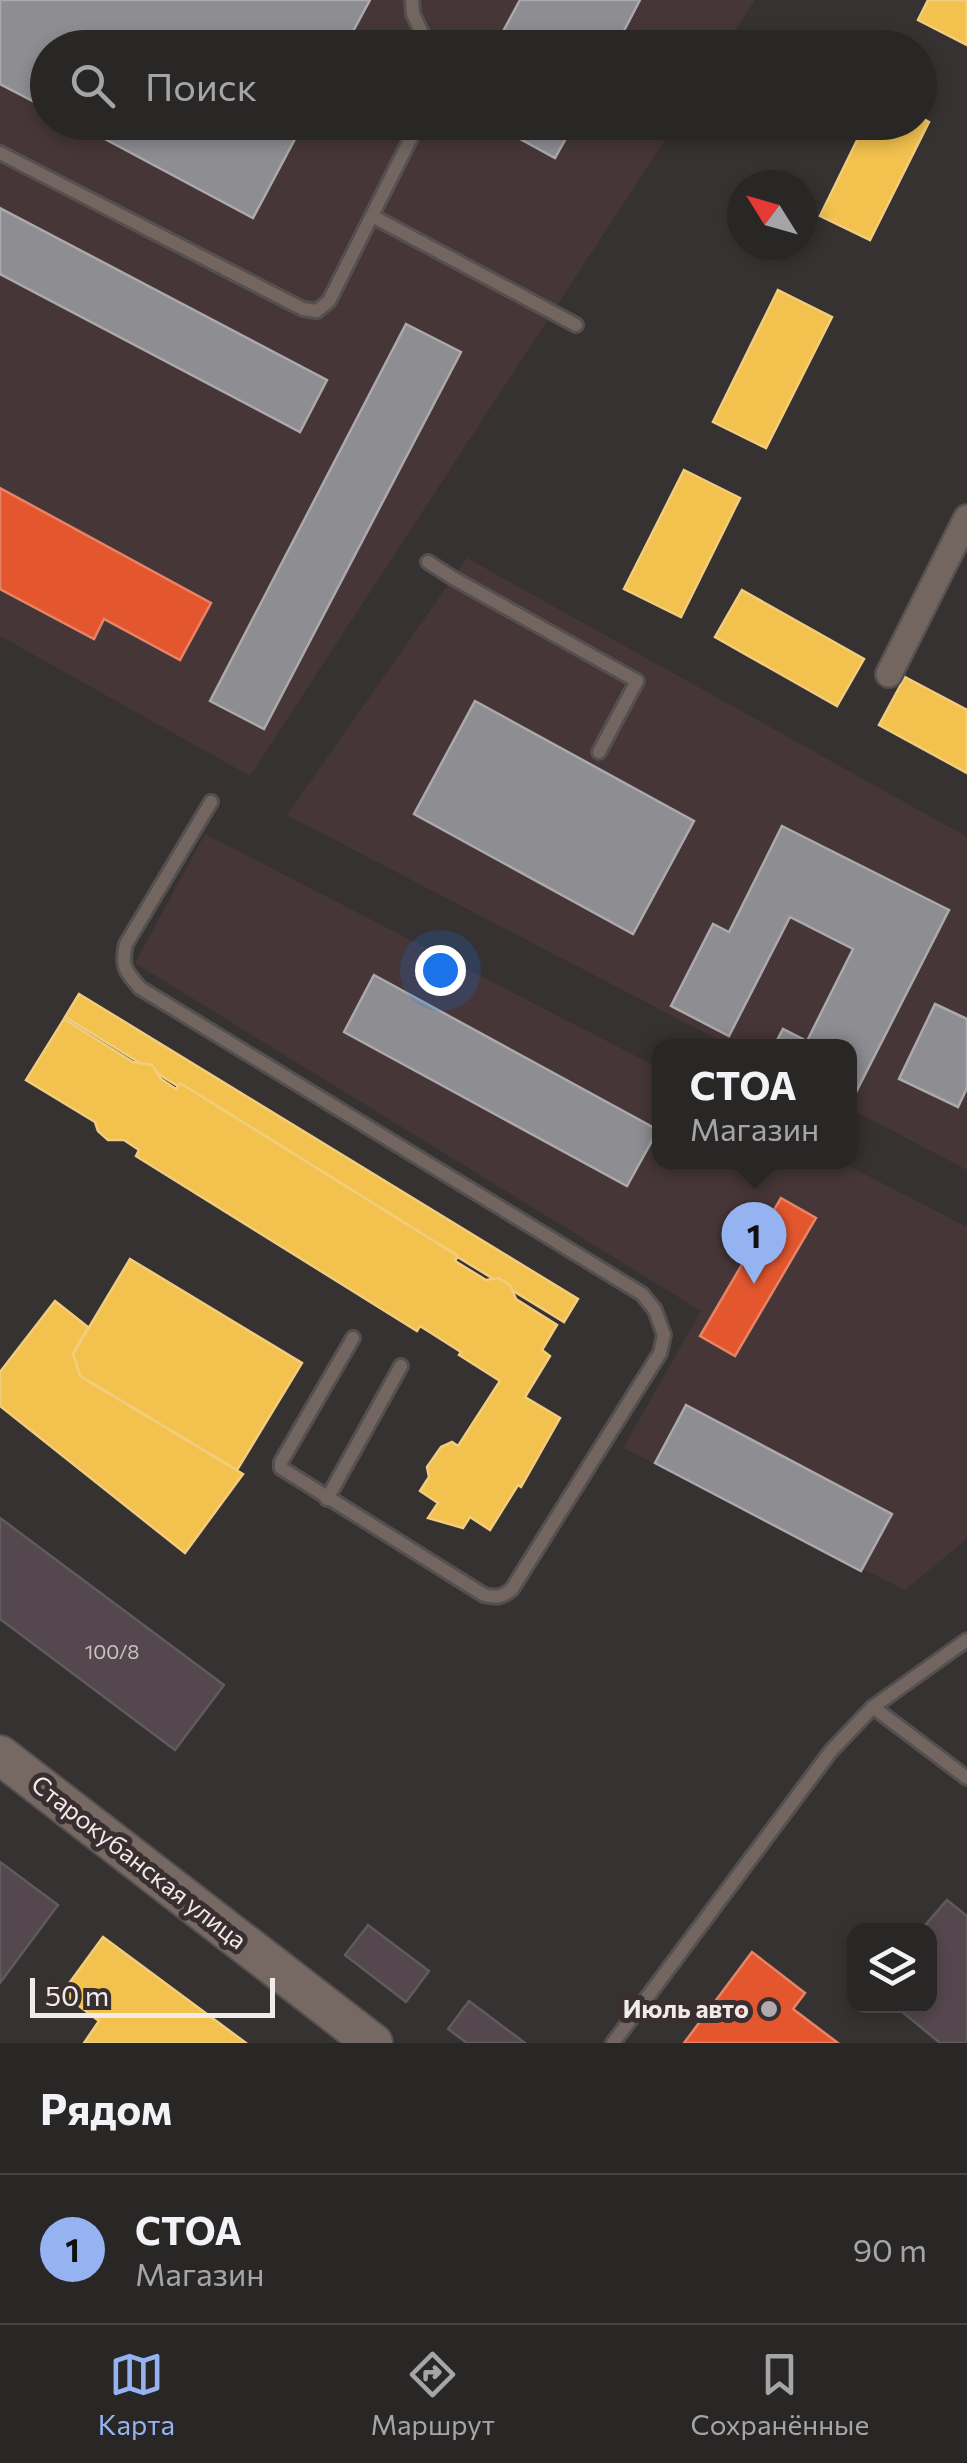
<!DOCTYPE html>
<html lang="ru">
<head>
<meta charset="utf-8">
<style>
	body { margin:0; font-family:Commissioner,sans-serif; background:#353232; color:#f1f3f6 }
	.controls { position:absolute; right:30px; bottom:30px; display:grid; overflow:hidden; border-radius:20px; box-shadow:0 5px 15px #0003 }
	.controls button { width:90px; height:90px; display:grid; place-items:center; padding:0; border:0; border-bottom:2px solid #454343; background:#292626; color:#f1f3f6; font:50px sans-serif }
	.compass { position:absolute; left:727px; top:170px; width:90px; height:90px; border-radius:50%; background:#292626; box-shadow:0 5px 15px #0003; rotate:307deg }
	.scale { position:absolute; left:30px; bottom:25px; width:245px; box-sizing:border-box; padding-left:10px; border:5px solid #f1eaea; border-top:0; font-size:28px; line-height:35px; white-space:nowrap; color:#f1eaea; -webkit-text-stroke:8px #3a2f30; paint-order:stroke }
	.you { position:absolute; left:440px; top:970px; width:35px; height:35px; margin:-25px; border:8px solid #fff; border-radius:50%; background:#1a73e8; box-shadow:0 0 0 15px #1a73e833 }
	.badge { display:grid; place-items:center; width:65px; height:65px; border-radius:50%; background:#95b2f1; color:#111; font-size:32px; font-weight:700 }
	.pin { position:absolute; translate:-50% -82px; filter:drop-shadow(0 2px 5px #0008) }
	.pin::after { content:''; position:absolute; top:52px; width:35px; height:30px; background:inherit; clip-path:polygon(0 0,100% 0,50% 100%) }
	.popup { position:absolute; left:652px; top:1039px; width:205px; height:130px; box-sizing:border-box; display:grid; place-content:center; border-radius:20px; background:#292626; filter:drop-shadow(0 2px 8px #0005); font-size:32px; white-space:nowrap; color:#a5a5a7 }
	.popup b { font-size:38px; color:#f1f3f6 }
	.popup::after { content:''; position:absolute; left:50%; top:100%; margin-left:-20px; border:20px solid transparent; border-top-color:#292626 }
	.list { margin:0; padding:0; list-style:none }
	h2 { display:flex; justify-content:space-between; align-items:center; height:130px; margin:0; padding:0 40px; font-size:42px }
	h2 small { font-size:32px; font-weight:400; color:#a5a5a7 }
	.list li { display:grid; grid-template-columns:65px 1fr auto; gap:30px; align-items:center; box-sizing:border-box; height:150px; padding:0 40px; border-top:2px solid #454343 }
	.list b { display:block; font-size:38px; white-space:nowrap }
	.list p { margin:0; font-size:32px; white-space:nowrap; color:#a5a5a7 }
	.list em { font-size:32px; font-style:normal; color:#a5a5a7 }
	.icon { flex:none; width:55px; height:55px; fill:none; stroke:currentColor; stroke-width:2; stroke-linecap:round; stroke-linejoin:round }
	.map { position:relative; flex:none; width:967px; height:2043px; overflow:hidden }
	.search { position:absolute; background:#292626; box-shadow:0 5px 15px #0003; left:30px; right:30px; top:30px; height:110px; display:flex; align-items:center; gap:25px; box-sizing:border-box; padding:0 35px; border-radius:55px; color:#a5a5a7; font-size:38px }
	.sheet { height:280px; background:#292626 }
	nav { display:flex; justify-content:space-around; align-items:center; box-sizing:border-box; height:140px; border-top:2px solid #454343; background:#292626; font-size:28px; color:#a5a5a7 }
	nav a { display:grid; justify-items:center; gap:5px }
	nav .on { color:#95b2f1 }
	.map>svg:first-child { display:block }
</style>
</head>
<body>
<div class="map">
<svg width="967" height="2043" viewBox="0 0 967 2043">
	<rect width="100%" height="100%" fill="#373232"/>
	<g fill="#463637">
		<path d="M 0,0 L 755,0 L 724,47 L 48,48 L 48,122 L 676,123 L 250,776 L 0,636 Z"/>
		<path d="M 467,558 L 967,837 L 967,1170 L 849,1108 L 849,1046 L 730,1046 L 287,815 Z"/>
		<path d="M 205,834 L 659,1068 L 659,1162 L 841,1162 L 967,1227 L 967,1539 L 905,1590 L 623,1448 L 701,1311 L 135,963 Z"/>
	</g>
	<g fill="#f2c14e" stroke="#f2cd7d" stroke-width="2.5">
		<path d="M 928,0 L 967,0 L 967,45 L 918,20 Z"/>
		<path d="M 920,117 L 929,122 L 870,240 L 820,216 L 866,122 L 920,122 Z"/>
		<path d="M 778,290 L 832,317 L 766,448 L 713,422 Z"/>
		<path d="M 684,470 L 740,498 L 681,617 L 624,589 Z"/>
		<path d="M 742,590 L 864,659 L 837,706 L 715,637 Z"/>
		<path d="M 905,677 L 967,710 L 967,773 L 879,725 Z"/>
		<path d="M 79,994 L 578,1299 L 564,1322 L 65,1017 Z"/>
		<path d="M 64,1019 L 133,1062 L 152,1065 L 161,1079 L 176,1089 L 180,1083 L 458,1256 L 455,1261 L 486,1280 L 498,1278 L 510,1285 L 516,1299 L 557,1325 L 542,1350 L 550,1356 L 525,1397 L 560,1418 L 521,1487 L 518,1485 L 490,1530 L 470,1517 L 463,1528 L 428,1518 L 438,1503 L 420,1491 L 429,1477 L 427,1467 L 441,1447 L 452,1442 L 458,1446 L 500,1381 L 459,1355 L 461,1352 L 420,1326 L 417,1331 L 136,1156 L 139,1150 L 124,1140 L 108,1140 L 98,1131 L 95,1122 L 26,1080 Z"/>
		<path d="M 130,1259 L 302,1363 L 237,1470 L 80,1376 L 73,1354 Z"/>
		<path d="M 55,1301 L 88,1327 L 73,1354 L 80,1376 L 243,1474 L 185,1553 L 0,1406 L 0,1372 Z"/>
		<path d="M 103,1937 L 246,2043 L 84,2043 L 99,2021 L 62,1993 Z"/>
	</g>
	<g fill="#e4572e" stroke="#e88366" stroke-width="2.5">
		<path d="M 0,488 L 211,603 L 180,660 L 104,619 L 94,639 L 0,589 Z"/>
		<path d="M 781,1198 L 816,1218 L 735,1356 L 700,1336 Z"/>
		<path d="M 752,1952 L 805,1993 L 793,2009 L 838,2043 L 684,2043 Z"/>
	</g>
	<g fill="#8d8d92" stroke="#aba9ac" stroke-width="2.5">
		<path d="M 0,0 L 370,0 L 344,48 L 48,48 L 48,109 L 0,84 Z"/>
		<path d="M 520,0 L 640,0 L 615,48 L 494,48 Z"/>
		<path d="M 73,122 L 304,122 L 253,218 Z"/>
		<path d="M 489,122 L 575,122 L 555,158 Z"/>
		<path d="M 0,208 L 327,380 L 300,432 L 0,274 Z"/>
		<path d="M 406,324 L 461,352 L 264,729 L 210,701 Z"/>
		<path d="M 475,701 L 694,821 L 633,934 L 414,814 Z"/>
		<path d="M 782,826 L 949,910 L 851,1102 L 849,1101 L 849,1046 L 774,1046 L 783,1029 L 807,1041 L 853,949 L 790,917 L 729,1036 L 671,1006 L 713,924 L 729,932 Z"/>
		<path d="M 374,975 L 658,1130 L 627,1186 L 344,1032 Z"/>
		<path d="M 935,1004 L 967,1019 L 967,1088 L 958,1107 L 899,1079 Z"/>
		<path d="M 686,1405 L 892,1514 L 861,1571 L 655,1463 Z"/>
	</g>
	<g fill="#54484e" stroke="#5f5b5c" stroke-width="2.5">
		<path d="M 0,1518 L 224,1685 L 175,1750 L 0,1619 Z"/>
		<path d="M 0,1862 L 58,1905 L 0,1983 Z"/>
		<path d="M 947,1900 L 967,1916 L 967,2043 L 940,2043 L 895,2006 L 930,2006 L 930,1930 L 921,1930 Z"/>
		<path d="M 368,1925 L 429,1971 L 406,2002 L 345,1955 Z"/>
		<path d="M 469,2001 L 525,2043 L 467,2043 L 448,2029 Z"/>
	</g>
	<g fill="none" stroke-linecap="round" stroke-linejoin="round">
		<defs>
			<g id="lane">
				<path d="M 412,0 L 413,14 L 429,48"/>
				<path d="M 0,153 L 303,309 L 317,311 L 329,301 L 419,122"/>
				<path d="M 372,216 L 576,325"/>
				<path d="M 428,562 L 453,578 L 637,681 L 599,752"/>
				<path d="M 211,802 L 126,944 C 121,966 125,971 140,988 L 642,1294 L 655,1310 L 664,1335 L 660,1353 L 512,1589 C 503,1597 496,1598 484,1595 L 281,1468 L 281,1462 L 353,1338"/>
				<path d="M 327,1499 L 401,1366"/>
				<path d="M 873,1707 L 967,1778"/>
				<path d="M 613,2043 L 831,1751 L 873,1707 L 967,1640"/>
			</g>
			<path id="street" d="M 889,674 L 967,518"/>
			<path id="secondary" d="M 0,1755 L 373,2043"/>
		</defs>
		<use href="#lane" stroke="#545050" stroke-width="18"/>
		<use href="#street" stroke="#545050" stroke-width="30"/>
		<use href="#secondary" stroke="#545050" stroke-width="42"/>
		<use href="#lane" stroke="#736661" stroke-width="12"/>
		<use href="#street" stroke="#736661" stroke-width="25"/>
		<use href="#secondary" stroke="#766862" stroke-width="38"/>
	</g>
	<circle fill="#b0aaaa" stroke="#3a2f30" stroke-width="4" cx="769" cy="2009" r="10"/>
	<g text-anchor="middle" stroke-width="10" stroke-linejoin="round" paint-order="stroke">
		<g font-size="20" fill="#cac2c3">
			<text x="112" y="1659">100/8</text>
		</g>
		<g font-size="25" fill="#f1eaea" stroke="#3a2f30">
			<text transform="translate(139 1862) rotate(38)" y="9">Старокубанская улица</text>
		</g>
		<g font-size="25" font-weight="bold" fill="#f1eaea" stroke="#3a2f30" text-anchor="end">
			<text x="749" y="2018">Июль авто</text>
		</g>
	</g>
</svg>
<div class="controls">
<button><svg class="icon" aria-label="layers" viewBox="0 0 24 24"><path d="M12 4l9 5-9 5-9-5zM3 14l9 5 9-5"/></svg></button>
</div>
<svg class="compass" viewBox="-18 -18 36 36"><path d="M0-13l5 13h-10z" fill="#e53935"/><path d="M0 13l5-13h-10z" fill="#a5a5a7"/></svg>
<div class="scale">50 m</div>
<div class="you"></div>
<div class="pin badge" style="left:754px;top:1284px">1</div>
<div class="popup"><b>СТОА</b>Магазин</div>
<div class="search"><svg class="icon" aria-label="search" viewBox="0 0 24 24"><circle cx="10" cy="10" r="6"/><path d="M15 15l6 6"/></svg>Поиск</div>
</div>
<section class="sheet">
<h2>Рядом<small></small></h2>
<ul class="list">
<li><span class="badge">1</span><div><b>СТОА</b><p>Магазин</p></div><em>90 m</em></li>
</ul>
</section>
<nav>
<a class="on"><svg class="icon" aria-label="map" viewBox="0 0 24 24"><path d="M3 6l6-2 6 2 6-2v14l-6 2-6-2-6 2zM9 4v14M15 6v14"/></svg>Карта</a>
<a><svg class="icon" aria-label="directions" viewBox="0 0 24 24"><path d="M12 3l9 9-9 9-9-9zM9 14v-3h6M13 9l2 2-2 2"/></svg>Маршрут</a>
<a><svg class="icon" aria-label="saved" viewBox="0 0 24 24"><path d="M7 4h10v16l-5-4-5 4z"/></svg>Сохранённые</a>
</nav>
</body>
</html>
